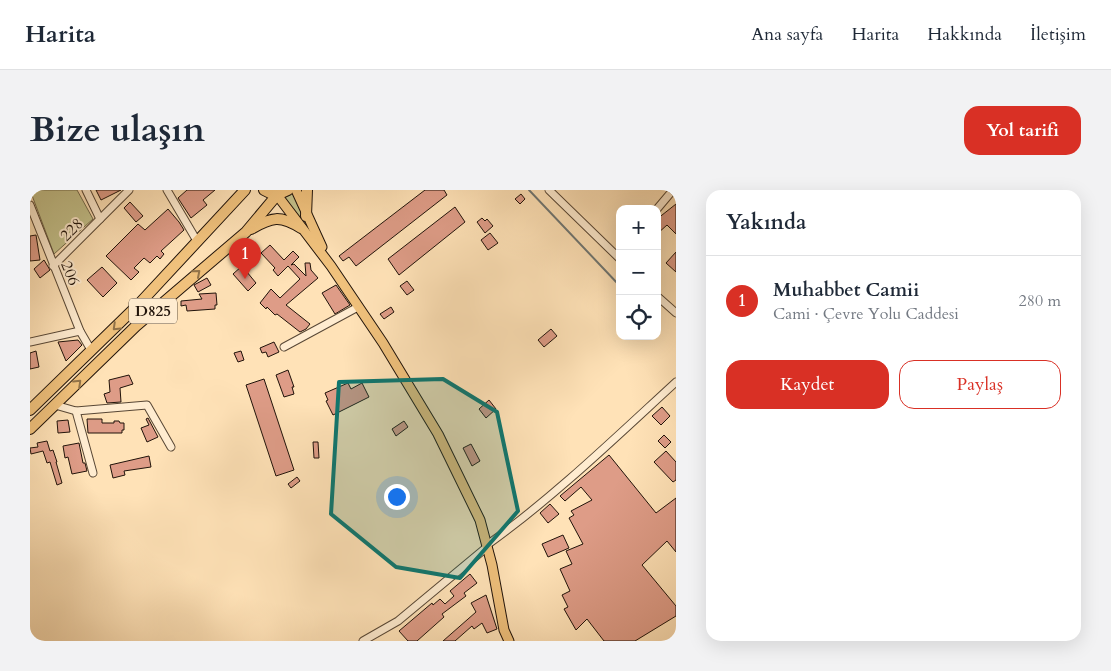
<!DOCTYPE html>
<html lang="tr">
<head>
<meta charset="utf-8">
<style>
	body { margin:0; font-family:Cardo,serif; background:#f2f2f3; color:#1f2937 }
	.controls { position:absolute; right:15px; top:15px; display:grid; overflow:hidden; border-radius:10px; box-shadow:0 5px 20px #0002 }
	.controls button { width:45px; height:45px; display:grid; place-items:center; padding:0; border:0; border-bottom:1px solid #e0e1e3; background:#fff; color:#1f2937; font:25px sans-serif }
	.you { position:absolute; left:366px; top:306px; width:18px; height:18px; margin:-12px; border:4px solid #fff; border-radius:50%; background:#1a73e8; box-shadow:0 0 0 8px #1a73e833 }
	.badge { display:grid; place-items:center; width:32px; height:32px; border-radius:50%; background:#d93025; color:#fff; font-size:16px; font-weight:700 }
	.pin { position:absolute; translate:-50% -41px; filter:drop-shadow(0 1px 2px #0008) }
	.pin::after { content:''; position:absolute; top:26px; width:18px; height:15px; background:inherit; clip-path:polygon(0 0,100% 0,50% 100%) }
	.list { margin:0; padding:0; list-style:none }
	h2 { display:flex; justify-content:space-between; align-items:center; height:65px; margin:0; padding:0 20px; font-size:21px }
	h2 small { font-size:16px; font-weight:400; color:#747a83 }
	.list li { display:grid; grid-template-columns:32px 1fr auto; gap:15px; align-items:center; box-sizing:border-box; height:90px; padding:0 20px; border-top:1px solid #e0e1e3 }
	.list b { display:block; font-size:19px; white-space:nowrap }
	.list p { margin:0; font-size:16px; white-space:nowrap; color:#747a83 }
	.list em { font-size:16px; font-style:normal; color:#747a83 }
	.actions { display:flex; gap:10px; padding:15px 20px }
	.actions a { flex:1; padding:11px 0; border:1px solid #d93025; border-radius:15px; text-align:center; font-size:18px; color:#d93025 }
	.actions .main { background:#d93025; color:#fff }
	.icon { flex:none; width:28px; height:28px; fill:none; stroke:currentColor; stroke-width:2; stroke-linecap:round; stroke-linejoin:round }
	.map { position:relative; flex:none; width:646px; height:451px; overflow:hidden; border-radius:15px }
	header { display:flex; align-items:center; gap:30px; box-sizing:border-box; height:70px; padding:0 25px; background:#fff; border-bottom:1px solid #e0e1e3 }
	header strong { font-size:24px }
	nav { display:flex; gap:28px; margin-inline-start:auto; font-size:18px }
	.intro { display:flex; align-items:center; justify-content:space-between; box-sizing:border-box; height:120px; padding:0 30px }
	h1 { margin:0; font-size:35px }
	.button { padding:12px 22px; border-radius:15px; background:#d93025; color:#fff; font-size:18px; font-weight:700 }
	main { display:flex; gap:30px; padding:0 30px }
	aside { flex:1; background:#fff; border-radius:15px; box-shadow:0 5px 20px #0002 }
	.map>svg:first-child { display:block }
</style>
</head>
<body>
<header>
<strong>Harita</strong>
<nav><a>Ana sayfa</a><a>Harita</a><a>Hakkında</a><a>İletişim</a></nav>
</header>
<div class="intro"><h1>Bize ulaşın</h1><a class="button">Yol tarifi</a></div>
<main>
<div class="map">
<svg width="646" height="451" viewBox="0 0 646 451">
	<rect width="100%" height="100%" fill="#ffe2b7"/>
	<filter id="stains"><feTurbulence type="fractalNoise" baseFrequency=".004" numOctaves="4"/><feColorMatrix values="0 0 0 0 .2 0 0 0 0 .09 0 0 0 0 .02 0 0 0 .5 -.17"/></filter>
	<radialGradient id="worn" r=".72"><stop offset=".6" stop-color="#630" stop-opacity="0"/><stop offset="1" stop-color="#630" stop-opacity=".3"/></radialGradient>
	<g fill="#c4c28c" stroke="#726a4b">
		<path d="M 0,0 L 47,0 L 63,29 L 24,64 Z"/>
		<path d="M 263,0 L 273,26 L 270,28 L 253,8 Z"/>
	</g>
	<g fill="none" stroke-linecap="round" stroke-linejoin="round">
		<path stroke="#707774" stroke-width="2" d="M 499,0 L 590,96"/>
	</g>
	<g fill="#de9c87" stroke="#20130a">
		<path d="M 66,0 L 91,0 L 71,10 Z"/>
		<path d="M 157,0 L 185,0 L 173,10 L 177,15 L 161,28 L 148,8 Z"/>
		<path d="M 395,0 L 414,0 L 417,5 L 326,76 L 319,67 L 313,71 L 309,66 Z"/>
		<path d="M 491,4 L 495,9 L 490,14 L 485,9 Z"/>
		<path d="M 100,12 L 113,26 L 106,32 L 94,18 Z"/>
		<path d="M 646,14 L 646,44 L 637,35 L 627,44 L 627,29 Z"/>
		<path d="M 425,17 L 435,32 L 369,85 L 358,69 Z"/>
		<path d="M 138,19 L 149,32 L 154,40 L 131,61 L 134,64 L 130,69 L 127,66 L 120,73 L 114,68 L 104,78 L 109,82 L 101,90 L 76,66 L 108,34 L 115,40 Z"/>
		<path d="M 452,28 L 455,31 L 457,29 L 463,36 L 455,43 L 447,32 Z"/>
		<path d="M 460,43 L 468,53 L 458,60 L 451,50 Z"/>
		<path d="M 6,45 L 10,70 L 0,71 L 0,46 Z"/>
		<path d="M 240,55 L 254,70 L 263,61 L 269,67 L 261,75 L 264,74 L 276,86 L 275,73 L 280,73 L 281,80 L 288,88 L 256,115 L 280,134 L 276,139 L 270,142 L 247,124 L 245,125 L 237,117 L 236,119 L 230,113 L 241,99 L 250,108 L 270,89 L 258,76 L 248,86 L 243,80 L 245,78 L 231,63 Z"/>
		<path d="M 646,62 L 646,82 L 636,73 Z"/>
		<path d="M 14,70 L 20,80 L 10,88 L 4,79 Z"/>
		<path d="M 212,76 L 226,93 L 218,101 L 203,84 Z"/>
		<path d="M 72,77 L 87,93 L 73,107 L 57,90 Z"/>
		<path d="M 177,88 L 181,95 L 168,102 L 164,95 Z"/>
		<path d="M 377,91 L 384,100 L 377,105 L 370,96 Z"/>
		<path d="M 306,95 L 320,115 L 305,124 L 292,103 Z"/>
		<path d="M 186,103 L 187,115 L 185,115 L 185,119 L 157,121 L 156,115 L 151,116 L 151,111 L 172,109 L 169,104 Z"/>
		<path d="M 361,117 L 364,122 L 354,129 L 350,124 Z"/>
		<path d="M 521,139 L 527,146 L 514,157 L 508,150 Z"/>
		<path d="M 48,150 L 52,155 L 36,171 L 28,152 Z"/>
		<path d="M 244,152 L 249,162 L 238,167 L 236,162 L 232,163 L 230,158 Z"/>
		<path d="M 6,161 L 9,177 L 0,179 L 0,163 Z"/>
		<path d="M 211,161 L 214,170 L 208,172 L 204,163 Z"/>
		<path d="M 258,180 L 264,197 L 262,197 L 264,204 L 254,207 L 246,185 Z"/>
		<path d="M 99,185 L 103,194 L 90,198 L 91,212 L 77,213 L 74,204 L 80,202 L 79,190 Z"/>
		<path d="M 234,189 L 264,280 L 246,286 L 216,195 Z"/>
		<path d="M 318,193 L 321,199 L 332,193 L 339,207 L 303,225 L 296,211 L 298,210 L 295,203 Z"/>
		<path d="M 459,210 L 466,219 L 456,228 L 449,219 Z"/>
		<path d="M 632,217 L 640,226 L 631,235 L 622,226 Z"/>
		<path d="M 118,228 L 128,247 L 117,252 L 111,238 L 119,235 L 116,229 Z"/>
		<path d="M 57,229 L 72,229 L 72,233 L 84,233 L 84,231 L 89,231 L 90,233 L 94,233 L 94,240 L 92,240 L 92,243 L 58,243 Z"/>
		<path d="M 38,230 L 40,242 L 28,243 L 27,231 Z"/>
		<path d="M 374,231 L 378,237 L 366,246 L 362,239 Z"/>
		<path d="M 634,245 L 641,252 L 635,258 L 628,251 Z"/>
		<path d="M 17,251 L 20,261 L 23,260 L 27,272 L 26,272 L 32,293 L 27,295 L 20,272 L 17,273 L 13,261 L 1,264 L 0,258 L 8,257 L 7,253 Z"/>
		<path d="M 283,252 L 288,252 L 289,268 L 284,268 Z"/>
		<path d="M 49,253 L 53,273 L 55,273 L 57,281 L 42,284 L 38,267 L 35,268 L 33,256 Z"/>
		<path d="M 441,254 L 450,271 L 442,276 L 433,258 Z"/>
		<path d="M 636,261 L 646,272 L 646,290 L 643,292 L 624,272 Z"/>
		<path d="M 579,265 L 626,323 L 646,308 L 646,362 L 637,351 L 612,375 L 646,416 L 646,426 L 605,451 L 574,451 L 557,429 L 546,440 L 534,419 L 538,417 L 532,405 L 540,401 L 530,379 L 542,374 L 536,361 L 553,354 L 539,328 L 544,325 L 541,321 L 562,310 L 551,297 L 535,311 L 530,306 Z"/>
		<path d="M 119,266 L 121,277 L 94,281 L 95,285 L 83,288 L 80,275 Z"/>
		<path d="M 267,287 L 270,291 L 261,298 L 258,294 Z"/>
		<path d="M 520,314 L 529,324 L 518,333 L 510,323 Z"/>
		<path d="M 533,345 L 539,358 L 518,367 L 512,354 Z"/>
		<path d="M 440,384 L 447,393 L 434,403 L 436,406 L 412,424 L 414,427 L 387,451 L 378,451 L 369,441 L 402,413 L 403,415 L 410,409 L 415,414 L 424,406 L 420,401 Z"/>
		<path d="M 456,405 L 467,439 L 457,443 L 452,433 L 444,439 L 442,436 L 425,451 L 413,451 L 446,422 L 441,413 Z"/>
	</g>
	<g fill="none" stroke-linecap="round" stroke-linejoin="round">
		<defs>
			<g id="minor">
				<path d="M 56,0 L 70,29"/>
				<path d="M 137,0 L 167,51"/>
				<path d="M 519,0 L 590,69"/>
				<path d="M 0,15 L 50,141 L 61,160"/>
				<path d="M 627,19 L 643,0"/>
				<path d="M 23,76 L 99,0"/>
				<path d="M 627,106 L 646,123"/>
				<path d="M 0,152 L 50,141"/>
				<path d="M 254,157 L 328,117"/>
				<path d="M 25,215 L 46,221 L 117,215 L 141,257"/>
				<path d="M 46,221 L 63,283"/>
				<path d="M 457,355 C 524,307 585,248 646,192"/>
				<path d="M 333,451 L 368,431 L 457,357"/>
			</g>
			<g id="major">
				<path d="M 266,0 L 292,57"/>
				<path d="M 247,5 L 301,76 L 353,153 L 408,244 L 450,330 L 462,375 L 474,440 L 479,451"/>
			</g>
			<g id="highway">
				<path d="M 234,0 L 242,4 L 247,5"/>
				<path d="M 276,26 L 277,0"/>
				<path d="M 221,39 C 242,27 250,25 271,38"/>
				<path d="M 0,220 L 110,113 L 215,0"/>
				<path d="M 0,239 L 106,136 L 216,42 L 247,5 L 258,0"/>
			</g>
		</defs>
		<use href="#minor" stroke="#584735" stroke-width="9"/>
		<use href="#major" stroke="#20130a" stroke-width="11"/>
		<use href="#highway" stroke="#20130a" stroke-width="12"/>
		<use href="#minor" stroke="#ffecd0" stroke-width="7"/>
		<use href="#major" stroke="#f0c17c" stroke-width="9"/>
		<use href="#highway" stroke="#f0c17c" stroke-width="10"/>
	</g>
	<defs><path id="oneway-chevron" d="M-2-3.5L2.5 0L-2 3.5" fill="none" stroke-width="1.6" stroke-linecap="round" stroke-linejoin="round" transform="scale(1.25)"/></defs>
	<g stroke="#927349">
		<use href="#oneway-chevron" transform="translate(167 83) rotate(-41)"/>
		<use href="#oneway-chevron" transform="translate(86 137) rotate(136)"/>
		<use href="#oneway-chevron" transform="translate(48 193) rotate(-44)"/>
	</g>
	<path fill="#0f766e" fill-opacity="0.2" stroke="#0f766e" stroke-width="4" stroke-linejoin="round" d="M 413,189 L 467,222 L 488,321 L 430,388 L 366,377 L 301,324 L 309,192 Z"/>
	<g text-anchor="middle" stroke-width="4" stroke-linejoin="round" paint-order="stroke">
		<rect fill="#ffecd0" stroke="#635445" stroke-width="1" x="99" y="108.5" width="48" height="25" rx="4"/>
		<g font-size="15" font-weight="bold" fill="#20130a">
			<text x="123" y="126">D825</text>
		</g>
		<g font-size="16" fill="#20130a" stroke="#ffecd0">
			<text transform="translate(41 39) rotate(-45)" y="6">228</text>
			<text transform="translate(41 83) rotate(68)" y="6">206</text>
		</g>
	</g>
	<rect width="100%" height="100%" filter="url(#stains)"/>
	<rect width="100%" height="100%" fill="url(#worn)"/>
</svg>
<div class="controls">
<button>+</button>
<button>−</button>
<button><svg class="icon" aria-label="locate" viewBox="0 0 24 24"><circle cx="12" cy="12" r="6"/><path d="M12 2v4M12 18v4M2 12h4M18 12h4"/></svg></button>
</div>
<div class="you"></div>
<div class="pin badge" style="left:215px;top:89px">1</div>
</div>
<aside>
<h2>Yakında<small></small></h2>
<ul class="list">
<li><span class="badge">1</span><div><b>Muhabbet Camii</b><p>Cami · Çevre Yolu Caddesi</p></div><em>280 m</em></li>
</ul>
<div class="actions"><a class="main">Kaydet</a><a>Paylaş</a></div>
</aside>
</main>
</body>
</html>
